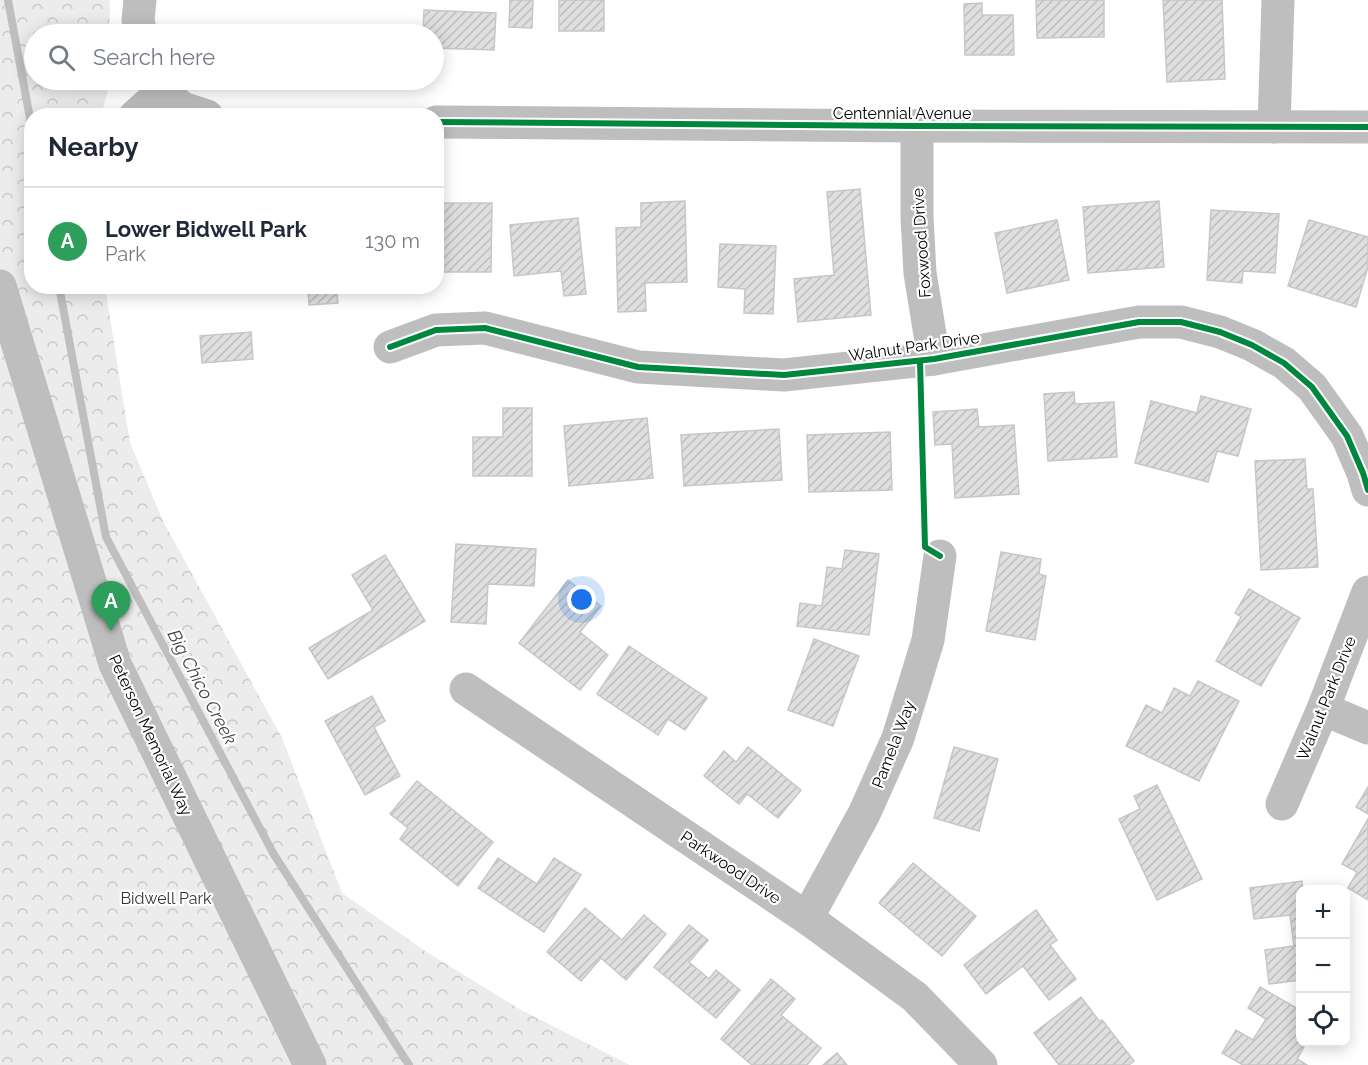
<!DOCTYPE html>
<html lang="en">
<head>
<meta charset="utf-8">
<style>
	body { margin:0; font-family:Raleway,sans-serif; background:#f6f6f7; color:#1f2937 }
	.controls { position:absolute; right:18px; bottom:18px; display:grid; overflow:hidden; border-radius:12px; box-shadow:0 3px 15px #0003 }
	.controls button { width:54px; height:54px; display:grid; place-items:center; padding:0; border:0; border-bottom:2px solid #e0e1e3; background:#fff; color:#1f2937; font:30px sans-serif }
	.you { position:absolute; left:582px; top:600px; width:21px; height:21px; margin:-15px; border:4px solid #fff; border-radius:50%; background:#1a73e8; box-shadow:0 0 0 9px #1a73e833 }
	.badge { display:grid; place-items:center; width:39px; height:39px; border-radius:50%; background:#595959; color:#fff; font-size:20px; font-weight:700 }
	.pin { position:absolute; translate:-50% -50px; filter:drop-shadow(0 2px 3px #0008) }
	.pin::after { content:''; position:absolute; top:32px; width:21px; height:18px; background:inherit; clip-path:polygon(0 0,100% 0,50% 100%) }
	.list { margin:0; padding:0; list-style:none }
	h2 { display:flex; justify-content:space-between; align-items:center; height:78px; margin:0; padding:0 24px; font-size:26px }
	h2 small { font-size:20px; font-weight:400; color:#747a83 }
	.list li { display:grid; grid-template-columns:39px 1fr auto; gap:18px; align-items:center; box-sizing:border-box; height:108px; padding:0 24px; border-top:2px solid #e0e1e3 }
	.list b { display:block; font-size:22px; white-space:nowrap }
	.list p { margin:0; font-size:20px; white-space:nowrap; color:#747a83 }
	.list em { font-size:20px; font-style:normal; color:#747a83 }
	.icon { flex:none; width:33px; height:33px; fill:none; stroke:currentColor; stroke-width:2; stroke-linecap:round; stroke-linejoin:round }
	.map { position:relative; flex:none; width:1368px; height:1065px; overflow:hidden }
	.search { position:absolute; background:#fff; box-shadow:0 3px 15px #0003; left:24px; top:24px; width:420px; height:66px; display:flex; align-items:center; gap:15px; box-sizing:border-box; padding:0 21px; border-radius:33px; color:#747a83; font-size:22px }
	.panel { position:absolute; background:#fff; box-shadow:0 3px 15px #0003; left:24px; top:108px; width:420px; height:186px; border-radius:24px }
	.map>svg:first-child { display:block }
</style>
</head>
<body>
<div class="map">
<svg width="1368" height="1065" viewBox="0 0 1368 1065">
	<defs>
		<pattern id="park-crowns" width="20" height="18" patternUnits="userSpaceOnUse" patternTransform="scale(1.5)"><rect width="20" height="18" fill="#ececec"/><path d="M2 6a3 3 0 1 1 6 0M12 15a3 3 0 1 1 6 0" fill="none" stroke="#c9c9c9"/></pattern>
		<pattern id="building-hatch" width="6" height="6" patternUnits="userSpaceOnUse" patternTransform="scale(1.5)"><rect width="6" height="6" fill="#dfdfdf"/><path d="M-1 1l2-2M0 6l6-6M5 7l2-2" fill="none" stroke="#bebebe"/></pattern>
	</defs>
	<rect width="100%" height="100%" fill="#fff"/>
	<path fill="url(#park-crowns)" d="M 0,0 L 110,0 L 109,34 L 34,34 L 34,80 L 108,80 L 108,90 L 101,115 L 32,116 L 32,286 L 105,287 L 130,443 L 164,523 L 282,738 L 342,893 L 425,951 L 521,1010 L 630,1065 L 0,1065 Z"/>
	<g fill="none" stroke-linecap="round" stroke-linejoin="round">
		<g stroke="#bfbfbf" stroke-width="8">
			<path d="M 8,0 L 32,129"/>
			<path d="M 59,286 L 106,537 L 273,853 L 409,1065"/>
		</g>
	</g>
	<g fill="url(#building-hatch)" stroke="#c7c7c7" stroke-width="1.5">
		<path d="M 510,0 L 533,0 L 532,28 L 509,27 Z"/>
		<rect x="559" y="0" width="45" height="31"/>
		<path d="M 1036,0 L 1104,0 L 1104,37 L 1037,38 Z"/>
		<path d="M 1163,0 L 1222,0 L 1225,79 L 1167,82 Z"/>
		<path d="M 982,3 L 982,15 L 1013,15 L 1014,55 L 965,55 L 964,4 Z"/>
		<path d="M 424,10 L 496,13 L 494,50 L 434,48 L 434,34 L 423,34 Z"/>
		<path d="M 860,189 L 871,315 L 798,322 L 794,279 L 834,275 L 827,192 Z"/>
		<path d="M 685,201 L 687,282 L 645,283 L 646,311 L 618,312 L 616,228 L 641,227 L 641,203 Z"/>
		<path d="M 1159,201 L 1164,267 L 1088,273 L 1083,207 Z"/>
		<path d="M 436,203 L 492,203 L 491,272 L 436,272 Z"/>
		<path d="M 1211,210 L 1279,214 L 1275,273 L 1243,271 L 1242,283 L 1207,280 Z"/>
		<path d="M 578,218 L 586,294 L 564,296 L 561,271 L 514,276 L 510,225 Z"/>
		<path d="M 1057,220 L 1069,280 L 1007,293 L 995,233 Z"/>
		<path d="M 1309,220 L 1368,237 L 1368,267 L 1356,307 L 1288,286 Z"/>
		<path d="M 720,244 L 776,246 L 773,314 L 744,313 L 745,289 L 718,287 Z"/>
		<path d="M 308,286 L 336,286 L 338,303 L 309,305 Z"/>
		<path d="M 251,332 L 253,359 L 202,363 L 200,336 Z"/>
		<path d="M 1074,392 L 1075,404 L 1114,402 L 1117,457 L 1048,461 L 1044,394 Z"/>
		<path d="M 1201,396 L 1251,409 L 1238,456 L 1217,451 L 1208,482 L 1135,463 L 1151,401 L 1197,413 Z"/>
		<path d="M 503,408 L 532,408 L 532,476 L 473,476 L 473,437 L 503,437 Z"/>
		<path d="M 977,409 L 979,427 L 1014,425 L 1019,494 L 955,498 L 952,444 L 935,445 L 933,412 Z"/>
		<path d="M 647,418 L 653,478 L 569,486 L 564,426 Z"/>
		<path d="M 779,429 L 782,480 L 684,486 L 681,435 Z"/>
		<path d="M 890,432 L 892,490 L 809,492 L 807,435 Z"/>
		<path d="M 1305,459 L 1307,489 L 1313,489 L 1318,567 L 1261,570 L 1255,461 Z"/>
		<path d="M 456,544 L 536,549 L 534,586 L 488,584 L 486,624 L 451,622 Z"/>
		<path d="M 845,550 L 879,554 L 869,635 L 797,626 L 800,603 L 822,606 L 827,567 L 842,569 Z"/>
		<path d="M 1001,552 L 1041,559 L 1039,574 L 1046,576 L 1035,640 L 986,631 Z"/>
		<path d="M 385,555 L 425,621 L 328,679 L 309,648 L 373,610 L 352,575 Z"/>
		<path d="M 568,580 L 601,606 L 580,632 L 608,655 L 580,690 L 519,643 Z"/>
		<path d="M 1249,589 L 1300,618 L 1261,686 L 1216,661 L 1241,617 L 1235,613 Z"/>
		<path d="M 814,639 L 859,656 L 833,726 L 788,710 Z"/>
		<path d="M 629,646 L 707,698 L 685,730 L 668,719 L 658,735 L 597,694 Z"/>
		<path d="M 1198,681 L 1239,701 L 1199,781 L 1126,746 L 1146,705 L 1162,713 L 1174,688 L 1190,696 Z"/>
		<path d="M 372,696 L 385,721 L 374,727 L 400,776 L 365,795 L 325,721 Z"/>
		<path d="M 748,747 L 801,790 L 778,818 L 747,794 L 739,804 L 704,776 L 724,751 L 736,762 Z"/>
		<path d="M 954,747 L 998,759 L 979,831 L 934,818 Z"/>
		<path d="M 417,781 L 493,842 L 458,886 L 400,839 L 408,828 L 390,814 Z"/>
		<path d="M 1157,785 L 1202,879 L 1157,900 L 1119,819 L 1140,809 L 1134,796 Z"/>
		<path d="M 1368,787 L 1368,814 L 1356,807 Z"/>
		<path d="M 1368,819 L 1368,900 L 1348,888 L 1357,872 L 1342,864 Z"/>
		<path d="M 498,858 L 537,884 L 554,858 L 581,875 L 544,932 L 478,888 Z"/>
		<path d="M 913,863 L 976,916 L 942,956 L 879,903 Z"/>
		<path d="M 1302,881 L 1303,890 L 1300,890 L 1300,980 L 1269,984 L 1265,950 L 1294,946 L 1290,915 L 1254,919 L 1250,888 Z"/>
		<path d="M 585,908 L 622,940 L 644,915 L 666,934 L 626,980 L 601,958 L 581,981 L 547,952 Z"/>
		<path d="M 1036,910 L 1057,940 L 1050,945 L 1076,979 L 1049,1000 L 1023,966 L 986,994 L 964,965 Z"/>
		<path d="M 689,925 L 708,940 L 689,962 L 709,979 L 716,970 L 740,990 L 716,1018 L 654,967 Z"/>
		<path d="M 771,979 L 795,999 L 781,1015 L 821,1048 L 807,1065 L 752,1065 L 721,1039 Z"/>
		<path d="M 1260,987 L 1300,1010 L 1300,1042 L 1307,1042 L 1297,1059 L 1307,1065 L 1243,1065 L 1222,1053 L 1236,1030 L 1253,1040 L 1266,1019 L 1248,1008 Z"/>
		<path d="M 1081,997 L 1100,1022 L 1102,1020 L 1134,1061 L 1129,1065 L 1059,1065 L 1034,1033 Z"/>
		<path d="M 837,1053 L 847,1065 L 823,1065 Z"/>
	</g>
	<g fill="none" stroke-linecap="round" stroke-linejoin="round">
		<g stroke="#bebebe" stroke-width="33">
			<path d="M 140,0 L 138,20 L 141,34"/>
			<path d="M 135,116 L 163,91 L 182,108 L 207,116"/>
			<path d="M 436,122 L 917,126 L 1368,127"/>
			<path d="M 917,126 L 917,217 L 920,273 L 934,359"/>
			<path d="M 1274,127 L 1278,0"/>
			<path d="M 0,286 L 115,664 L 310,1065"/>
			<path d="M 390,347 L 436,330 L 485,328 L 638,367 L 784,375 L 934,359 L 1139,322 L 1181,322 L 1220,332 L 1252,345 L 1284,363 L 1312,387 L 1347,436 L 1363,473 L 1368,490"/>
			<path d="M 466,689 L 807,918 L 915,997 L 981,1065"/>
			<path d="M 1323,709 L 1368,728"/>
			<path d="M 1282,804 L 1323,709 L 1368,592"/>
			<path d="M 807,918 L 864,814 L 898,738 L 928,640 L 940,556"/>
		</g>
		<defs>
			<g id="cycleway">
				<path d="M 436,122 L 917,126 L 1368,127"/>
				<path d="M 390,347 L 436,330 L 485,328 L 638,367 L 784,375 L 934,359 L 1139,322 L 1181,322 L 1220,332 L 1252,345 L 1284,363 L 1312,387 L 1347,436 L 1363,473 L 1368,490"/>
				<path d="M 920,361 L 925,547 L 940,556"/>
			</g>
		</defs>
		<use href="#cycleway" stroke="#fff" stroke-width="10"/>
		<use href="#cycleway" stroke="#00873e" stroke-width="6"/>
	</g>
	<g text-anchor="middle" stroke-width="4.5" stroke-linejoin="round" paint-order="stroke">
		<g font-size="16" fill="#000" stroke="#fff">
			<text x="902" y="119">Centennial Avenue</text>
			<text transform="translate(921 243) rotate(-94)" y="6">Foxwood Drive</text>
			<text transform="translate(914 346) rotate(-8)" y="6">Walnut Park Drive</text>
			<text transform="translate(1326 698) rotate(-68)" y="6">Walnut Park Drive</text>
			<text transform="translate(151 735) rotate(65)" y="6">Peterson Memorial Way</text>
			<text transform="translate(893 744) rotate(-69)" y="6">Pamela Way</text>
			<text transform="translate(731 867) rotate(34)" y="6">Parkwood Drive</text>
		</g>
		<g font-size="16" fill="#333" stroke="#fff">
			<text x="166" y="904">Bidwell Park</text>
		</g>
		<g font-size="18" font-style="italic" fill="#444" stroke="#fff">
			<text transform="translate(202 687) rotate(62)" y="6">Big Chico Creek</text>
		</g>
	</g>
</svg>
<div class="controls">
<button>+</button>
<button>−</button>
<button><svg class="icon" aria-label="locate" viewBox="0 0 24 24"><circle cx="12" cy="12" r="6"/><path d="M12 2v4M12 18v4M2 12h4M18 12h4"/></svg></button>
</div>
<div class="you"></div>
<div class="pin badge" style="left:111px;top:631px;background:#2e9e5b">A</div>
<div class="search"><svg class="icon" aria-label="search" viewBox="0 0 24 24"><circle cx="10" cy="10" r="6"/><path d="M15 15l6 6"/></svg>Search here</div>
<section class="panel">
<h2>Nearby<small></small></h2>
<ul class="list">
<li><span class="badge" style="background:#2e9e5b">A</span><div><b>Lower Bidwell Park</b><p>Park</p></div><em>130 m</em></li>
</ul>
</section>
</div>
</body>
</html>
